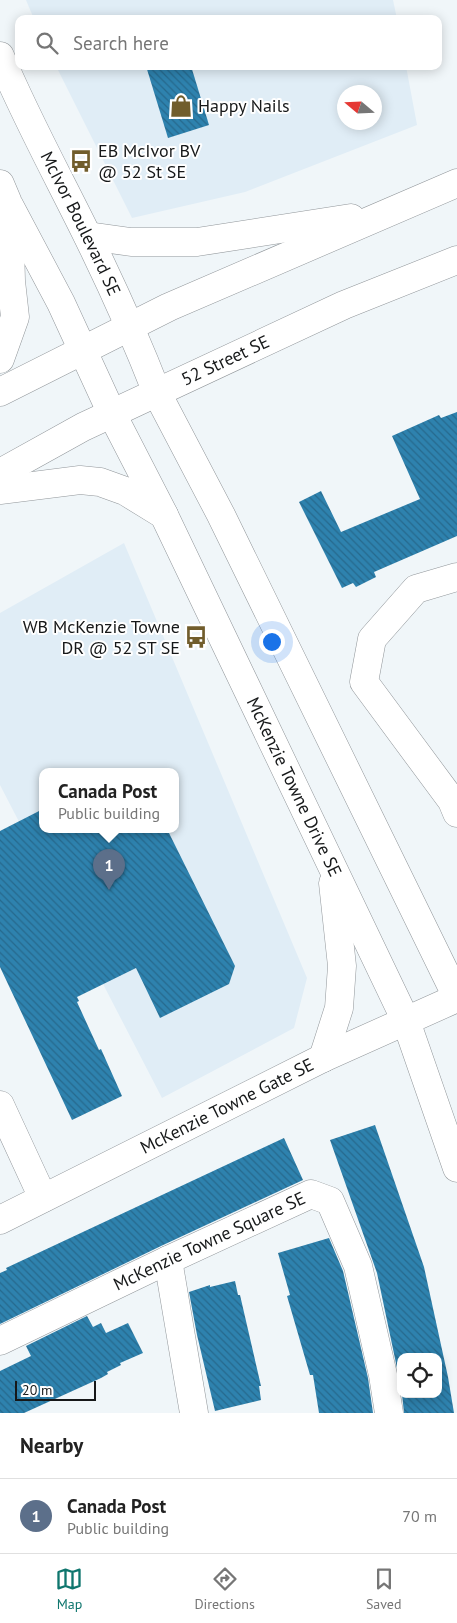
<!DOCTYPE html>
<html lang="en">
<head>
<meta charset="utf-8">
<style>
	body { margin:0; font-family:"PT Sans",sans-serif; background:#f2f2f2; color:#222 }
	.controls { position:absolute; right:15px; bottom:15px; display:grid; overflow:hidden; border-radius:10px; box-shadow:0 2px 12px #0003 }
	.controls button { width:45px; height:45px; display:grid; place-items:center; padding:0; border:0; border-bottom:1px solid #e0e0e0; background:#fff; color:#222; font:25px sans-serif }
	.compass { position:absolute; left:337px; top:85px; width:45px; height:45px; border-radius:50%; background:#fff; box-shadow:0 2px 12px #0003; rotate:289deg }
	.scale { position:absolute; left:15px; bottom:12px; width:81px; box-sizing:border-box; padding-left:5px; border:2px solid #161819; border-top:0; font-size:14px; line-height:18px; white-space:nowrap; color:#161819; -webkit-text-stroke:4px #fff; paint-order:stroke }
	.you { position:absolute; left:271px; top:641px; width:18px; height:18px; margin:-12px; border:4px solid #fff; border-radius:50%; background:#1a73e8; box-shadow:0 0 0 8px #1a73e833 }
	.badge { display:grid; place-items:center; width:32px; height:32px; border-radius:50%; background:#0f766e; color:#fff; font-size:16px; font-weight:700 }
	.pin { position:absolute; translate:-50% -41px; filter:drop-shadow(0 1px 2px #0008) }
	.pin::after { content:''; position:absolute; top:26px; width:18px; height:15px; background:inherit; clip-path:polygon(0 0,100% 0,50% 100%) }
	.popup { position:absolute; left:39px; top:768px; width:140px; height:65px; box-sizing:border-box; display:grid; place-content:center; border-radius:10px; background:#fff; filter:drop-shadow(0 1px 4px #0005); font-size:16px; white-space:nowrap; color:#767676 }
	.popup b { font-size:19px; color:#222 }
	.popup::after { content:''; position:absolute; left:50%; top:100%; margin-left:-10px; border:10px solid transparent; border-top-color:#fff }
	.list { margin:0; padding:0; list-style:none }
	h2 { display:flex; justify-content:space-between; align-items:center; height:65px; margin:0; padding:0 20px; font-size:21px }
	h2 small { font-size:16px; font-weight:400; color:#767676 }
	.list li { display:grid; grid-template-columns:32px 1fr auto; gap:15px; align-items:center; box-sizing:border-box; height:75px; padding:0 20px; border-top:1px solid #e0e0e0 }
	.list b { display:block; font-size:19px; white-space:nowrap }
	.list p { margin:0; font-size:16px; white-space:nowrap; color:#767676 }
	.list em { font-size:16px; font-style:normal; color:#767676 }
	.icon { flex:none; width:28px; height:28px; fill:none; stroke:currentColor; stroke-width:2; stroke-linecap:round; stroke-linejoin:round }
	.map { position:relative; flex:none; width:457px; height:1413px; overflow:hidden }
	.search { position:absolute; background:#fff; box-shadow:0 2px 12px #0003; left:15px; right:15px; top:15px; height:55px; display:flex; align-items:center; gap:12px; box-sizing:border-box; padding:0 18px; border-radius:10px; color:#767676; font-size:19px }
	.sheet { height:140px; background:#fff }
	nav { display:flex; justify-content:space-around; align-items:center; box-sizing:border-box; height:70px; border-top:1px solid #e0e0e0; background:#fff; font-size:14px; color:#767676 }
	nav a { display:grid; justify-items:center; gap:2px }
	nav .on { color:#0f766e }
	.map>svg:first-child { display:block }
</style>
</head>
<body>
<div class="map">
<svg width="457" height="1413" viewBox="0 0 457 1413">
	<defs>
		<pattern id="building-back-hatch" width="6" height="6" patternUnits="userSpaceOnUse" patternTransform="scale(1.25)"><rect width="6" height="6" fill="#2e82ae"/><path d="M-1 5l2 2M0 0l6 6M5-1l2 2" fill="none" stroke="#26698d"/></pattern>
	</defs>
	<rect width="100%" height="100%" fill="#f0f6f9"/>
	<g fill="#e0edf6" fill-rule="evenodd">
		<path d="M 26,0 L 393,0 L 397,19 L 34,19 Z"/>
		<path d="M 56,66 L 406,66 L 417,125 L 245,192 L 132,218 ZM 344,92 L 374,92 L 374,122 L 344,122 Z"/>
		<path d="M 124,543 L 307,978 L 294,1028 L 162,1098 L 0,785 L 0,613 ZM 43,771 L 175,771 L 175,829 L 43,829 Z"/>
	</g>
	<g fill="url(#building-back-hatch)">
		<path d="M 146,66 L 191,66 L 209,125 L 168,138 Z"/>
		<path d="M 457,412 L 457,536 L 374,572 L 376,577 L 356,587 L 353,583 L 342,588 L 299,502 L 321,491 L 341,532 L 420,499 L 392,436 L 439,415 L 441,418 Z"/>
		<path d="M 43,809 L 43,829 L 167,829 L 235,966 L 229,984 L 160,1018 L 136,968 L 77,997 L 79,1001 L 77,1002 L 99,1050 L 101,1049 L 122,1096 L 72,1120 L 0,967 L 0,831 Z"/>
		<path d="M 375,1125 L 424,1267 L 448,1377 L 454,1413 L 404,1413 L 402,1394 L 438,1394 L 438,1357 L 401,1357 L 401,1387 L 377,1273 L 330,1140 Z"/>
		<path d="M 284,1138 L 303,1180 L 161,1246 L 0,1324 L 0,1273 L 7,1270 L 6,1268 Z"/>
		<path d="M 329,1238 L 343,1271 L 368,1378 L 373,1413 L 319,1413 L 313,1375 L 310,1375 L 287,1296 L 290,1295 L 278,1253 Z"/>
		<path d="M 235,1281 L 238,1295 L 240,1295 L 261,1386 L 259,1386 L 261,1400 L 215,1411 L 197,1335 L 189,1292 L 210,1285 L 210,1287 Z"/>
		<path d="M 87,1316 L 93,1327 L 101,1323 L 106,1333 L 128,1323 L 143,1353 L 120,1363 L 121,1365 L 107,1372 L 108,1374 L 101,1378 L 24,1413 L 0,1413 L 0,1371 L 31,1356 L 26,1346 Z"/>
	</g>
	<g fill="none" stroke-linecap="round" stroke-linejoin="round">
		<defs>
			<g id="minor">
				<path d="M 157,393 L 221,515 L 457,997"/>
				<path id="s1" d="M 112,414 L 164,515 L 406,1021 L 457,1168"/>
				<path d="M 457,577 L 416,589 L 372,639 L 364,682 L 452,801 L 457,813"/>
				<path d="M 323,1058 L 339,1008 L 342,966 L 333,883"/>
				<path d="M 0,1105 L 43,1198"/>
				<path id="s2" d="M 0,1220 L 323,1058 L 457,998"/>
				<path d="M 168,1260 L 194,1413"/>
				<path id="s3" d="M 0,1341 L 168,1260 L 311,1194 L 330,1201 L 358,1266 L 383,1375 L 389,1413"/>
			</g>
			<g id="major">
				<path id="s4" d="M 0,56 C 26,118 58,176 88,237 C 113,288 136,339 157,393"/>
				<path d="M 0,184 L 8,203 L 61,303 L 112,414"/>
				<path d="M 88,236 L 131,242 L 197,242 L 351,218"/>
				<path d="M 0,359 L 15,317 L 11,281 L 9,210"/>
				<path d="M 0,392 L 169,307 L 457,183"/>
				<path id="s5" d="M 0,473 L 83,427 L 344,305 L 457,260"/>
				<path d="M 0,490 L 80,480 L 100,482 L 125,491 L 164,515"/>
			</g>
		</defs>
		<use href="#minor" stroke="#91969a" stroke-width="29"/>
		<use href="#major" stroke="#91969a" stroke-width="29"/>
		<use href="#minor" stroke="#fff" stroke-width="28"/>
		<use href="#major" stroke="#fff" stroke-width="28"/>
	</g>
	<defs>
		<symbol id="shop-bare" viewBox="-9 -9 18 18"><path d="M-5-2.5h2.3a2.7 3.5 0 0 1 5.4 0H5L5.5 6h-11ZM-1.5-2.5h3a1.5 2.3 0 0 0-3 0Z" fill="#715d2c" stroke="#fff" stroke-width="2.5" paint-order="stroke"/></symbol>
		<symbol id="bus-bare" viewBox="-9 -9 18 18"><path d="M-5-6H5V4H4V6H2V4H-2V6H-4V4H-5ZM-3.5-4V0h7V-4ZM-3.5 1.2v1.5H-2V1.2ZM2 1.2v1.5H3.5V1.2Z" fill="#715d2c" stroke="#fff" stroke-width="2.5" paint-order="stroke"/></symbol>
	</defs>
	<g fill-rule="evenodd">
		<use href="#shop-bare" x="165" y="90" width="32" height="32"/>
		<use href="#bus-bare" x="65" y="145" width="32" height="32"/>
		<use href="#bus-bare" x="180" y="621" width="32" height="32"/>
	</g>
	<g text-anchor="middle" stroke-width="4" stroke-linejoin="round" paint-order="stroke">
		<g font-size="18" fill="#161819" stroke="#fff" text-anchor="start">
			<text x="198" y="112">Happy Nails</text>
			<text x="98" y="157">EB McIvor BV<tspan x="98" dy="21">@ 52 St SE</tspan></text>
			<text x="180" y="633" text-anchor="end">WB McKenzie Towne<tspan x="180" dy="21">DR @ 52 ST SE</tspan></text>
		</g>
		<g font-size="18" fill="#161819" stroke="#fff">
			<text dy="6" stroke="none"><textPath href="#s4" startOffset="186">McIvor Boulevard SE</textPath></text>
			<text dy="6" stroke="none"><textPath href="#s5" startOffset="252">52 Street SE</textPath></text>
			<text dy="6" stroke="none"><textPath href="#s1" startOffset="415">McKenzie Towne Drive SE</textPath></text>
			<text dy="6" stroke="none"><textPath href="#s2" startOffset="254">McKenzie Towne Gate SE</textPath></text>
			<text dy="6" stroke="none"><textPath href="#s3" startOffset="232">McKenzie Towne Square SE</textPath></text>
		</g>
	</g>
</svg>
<div class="controls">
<button><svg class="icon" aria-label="locate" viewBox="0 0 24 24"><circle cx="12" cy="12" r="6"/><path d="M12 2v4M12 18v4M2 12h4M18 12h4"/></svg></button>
</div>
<svg class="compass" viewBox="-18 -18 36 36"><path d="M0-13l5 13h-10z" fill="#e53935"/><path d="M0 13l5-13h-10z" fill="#767676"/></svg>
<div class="scale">20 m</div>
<div class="you"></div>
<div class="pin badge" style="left:109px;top:890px;background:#5c6f8a">1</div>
<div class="popup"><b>Canada Post</b>Public building</div>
<div class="search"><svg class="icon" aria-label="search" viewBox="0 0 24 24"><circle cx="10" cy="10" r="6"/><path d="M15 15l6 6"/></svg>Search here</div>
</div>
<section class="sheet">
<h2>Nearby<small></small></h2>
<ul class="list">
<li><span class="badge" style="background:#5c6f8a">1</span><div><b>Canada Post</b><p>Public building</p></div><em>70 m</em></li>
</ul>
</section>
<nav>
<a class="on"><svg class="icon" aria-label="map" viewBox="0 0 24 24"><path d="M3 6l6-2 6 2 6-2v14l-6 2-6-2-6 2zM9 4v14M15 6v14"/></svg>Map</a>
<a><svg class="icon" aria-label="directions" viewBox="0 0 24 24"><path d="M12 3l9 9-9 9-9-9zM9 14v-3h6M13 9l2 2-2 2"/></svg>Directions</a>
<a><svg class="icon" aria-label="saved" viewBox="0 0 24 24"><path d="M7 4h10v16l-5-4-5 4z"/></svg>Saved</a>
</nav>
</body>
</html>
